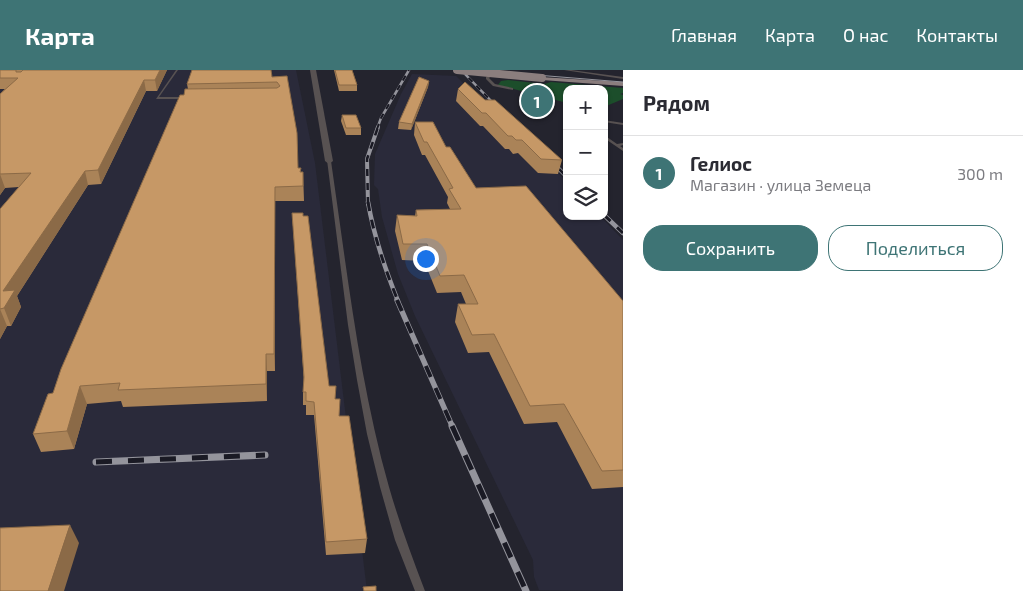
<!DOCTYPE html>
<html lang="ru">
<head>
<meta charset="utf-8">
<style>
	body { margin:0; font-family:"Exo 2",sans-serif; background:#f7f7f7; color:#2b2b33 }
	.controls { position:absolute; right:15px; top:15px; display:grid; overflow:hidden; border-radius:10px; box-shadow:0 1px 4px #0004 }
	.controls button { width:45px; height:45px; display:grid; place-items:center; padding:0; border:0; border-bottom:1px solid #e1e1e2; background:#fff; color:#2b2b33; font:25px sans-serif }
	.you { position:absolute; left:425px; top:188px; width:18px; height:18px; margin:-12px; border:4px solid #fff; border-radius:50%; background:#1a73e8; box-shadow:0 0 0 8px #1a73e833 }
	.badge { display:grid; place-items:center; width:32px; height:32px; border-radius:50%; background:#3e7475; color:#fff; font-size:16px; font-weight:700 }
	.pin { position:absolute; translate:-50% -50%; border:2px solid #fff; box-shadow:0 1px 5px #0006 }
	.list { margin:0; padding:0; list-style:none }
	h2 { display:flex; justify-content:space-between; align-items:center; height:65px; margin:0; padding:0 20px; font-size:21px }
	h2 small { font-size:16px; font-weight:400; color:#7c7c81 }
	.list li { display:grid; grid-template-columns:32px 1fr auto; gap:15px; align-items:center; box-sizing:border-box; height:75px; padding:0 20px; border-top:1px solid #e1e1e2 }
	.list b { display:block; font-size:19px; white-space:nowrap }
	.list p { margin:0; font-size:16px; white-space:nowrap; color:#7c7c81 }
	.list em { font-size:16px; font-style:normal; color:#7c7c81 }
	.actions { display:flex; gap:10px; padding:15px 20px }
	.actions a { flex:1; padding:11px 0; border:1px solid #3e7475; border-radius:20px; text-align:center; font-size:18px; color:#3e7475 }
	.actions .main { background:#3e7475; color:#fff }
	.icon { flex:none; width:28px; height:28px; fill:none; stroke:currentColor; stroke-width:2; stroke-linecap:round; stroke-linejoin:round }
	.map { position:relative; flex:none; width:623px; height:521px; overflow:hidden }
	header { display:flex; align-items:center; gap:30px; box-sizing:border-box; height:70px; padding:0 25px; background:#3e7475; color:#fff }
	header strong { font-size:24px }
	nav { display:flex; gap:28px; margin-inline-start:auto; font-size:18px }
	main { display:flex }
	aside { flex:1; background:#fff }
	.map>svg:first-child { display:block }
</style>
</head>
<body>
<header>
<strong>Карта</strong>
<nav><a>Главная</a><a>Карта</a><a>О нас</a><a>Контакты</a></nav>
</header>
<main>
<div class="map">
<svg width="623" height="521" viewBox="0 0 623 521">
	<rect width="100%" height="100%" fill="#24242e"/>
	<g fill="#2a2a3a">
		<path d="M 0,0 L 296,0 L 315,93 L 367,521 L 0,521 Z"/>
		<path d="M 412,4 L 456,6 L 514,64 L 519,64 L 567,112 L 567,146 L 600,146 L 623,170 L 623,521 L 539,520 L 534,507 L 533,490 L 415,246 L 398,204 L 382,147 L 378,119 L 374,115 L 375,84 L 401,24 Z"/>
	</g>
	<path fill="#1c4e2b" d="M 508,10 L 544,14 L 551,12 L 623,18 L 623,23 L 620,24 L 623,25 L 623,29 L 604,37 L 604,19 L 567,19 L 567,33 L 498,15 L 501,11 Z"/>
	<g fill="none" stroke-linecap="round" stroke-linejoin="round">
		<g fill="#585252" fill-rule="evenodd">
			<path d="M 176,0 L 178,0 L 159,27 L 187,27 L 189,28 L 187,29 L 156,29 Z"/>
			<path d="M 495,0 L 498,0 L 489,8 L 495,14 L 513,18 L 513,20 L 493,16 L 486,9 L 486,7 Z"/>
			<path d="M 564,0 L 571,0 L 623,7 L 623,9 Z"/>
			<path d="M 604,50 L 623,53 L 623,55 L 604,52 Z"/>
			<path d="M 604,65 L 617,74 L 623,73 L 623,75 L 620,76 L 623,78 L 623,81 L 604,68 Z"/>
			<path d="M 327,90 L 331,91 C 347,200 359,311 389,417 C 399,452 412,487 425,521 L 415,521 L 395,470 L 380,417 L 367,364 L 357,310 L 348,255 Z"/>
		</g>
		<path fill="#585252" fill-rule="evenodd" d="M 310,0 L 316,0 L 333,91 L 329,94 L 325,91 Z"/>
		<path fill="#8b7e7e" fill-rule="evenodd" d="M 540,7 L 623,12 L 623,16 L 542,10 L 539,8 Z"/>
		<path stroke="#94949c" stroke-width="1" d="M 474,0 L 623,12"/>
		<defs>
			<g id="rail-far4">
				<path d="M 461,0 L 501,41"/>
				<path d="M 377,59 L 381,48 L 409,0"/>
			</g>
			<g id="rail-far3">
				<path d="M 549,89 L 567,107"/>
				<path d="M 368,134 L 367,89 L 378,57"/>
			</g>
			<g id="rail-far2">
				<path d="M 368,132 C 374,167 385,199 398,231"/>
				<path d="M 604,145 L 623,163"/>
			</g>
			<path id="rail-far1" d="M 397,230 L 453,358"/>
			<g id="rail">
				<path d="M 452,356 L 526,521"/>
				<path d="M 96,392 L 265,385"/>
			</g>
		</defs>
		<use href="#rail-far4" stroke="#94949c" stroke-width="2.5"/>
		<use href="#rail-far3" stroke="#94949c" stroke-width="4"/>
		<use href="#rail-far2" stroke="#94949c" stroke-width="4.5"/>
		<use href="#rail-far1" stroke="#94949c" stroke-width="5.5"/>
		<use href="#rail" stroke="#94949c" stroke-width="7"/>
		<use href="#rail-far4" stroke="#1a1a24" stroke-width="2" stroke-dasharray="5.5" stroke-linecap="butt"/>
		<use href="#rail-far3" stroke="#1a1a24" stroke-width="2.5" stroke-dasharray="7" stroke-linecap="butt"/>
		<use href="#rail-far2" stroke="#1a1a24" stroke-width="3" stroke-dasharray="9" stroke-linecap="butt"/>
		<use href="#rail-far1" stroke="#1a1a24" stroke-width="4" stroke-dasharray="12" stroke-linecap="butt"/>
		<use href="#rail" stroke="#1a1a24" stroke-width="5" stroke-dasharray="16" stroke-linecap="butt"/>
		<path stroke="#8b7e7e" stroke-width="8" d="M 457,0 L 542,8"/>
	</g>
	<g fill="#aa8358">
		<path d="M 0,0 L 167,0 L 157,21 L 146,21 L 101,114 L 88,115 L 17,226 L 21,237 L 11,256 L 7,256 L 0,269 L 0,139 L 19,117 L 5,118 L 0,125 L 0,24 L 5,19 L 0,19 Z"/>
		<path d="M 334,0 L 352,0 L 357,15 L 357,21 L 339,21 Z"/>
		<path d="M 287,6 L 298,98 L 301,102 L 303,102 L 304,131 L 275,131 L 275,301 L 267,301 L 267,331 L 123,337 L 121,331 L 87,334 L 74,379 L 41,382 L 33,364 L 53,323 L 184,25 L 188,19 L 187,14 L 272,7 Z"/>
		<path d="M 429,11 L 428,17 L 411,60 L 398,59 L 399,52 Z"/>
		<path d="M 458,19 L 485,30 L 562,90 L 558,104 L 538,103 L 518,83 L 513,84 L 509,79 L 505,79 L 483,56 L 480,56 L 456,31 Z"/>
		<path d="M 342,45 L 361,58 L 361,65 L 346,65 L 341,51 Z"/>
		<path d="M 415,52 L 446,77 L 476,118 L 623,231 L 623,417 L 592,419 L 557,352 L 524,354 L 489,282 L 468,283 L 455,252 L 458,234 L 466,234 L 461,222 L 437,223 L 424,191 L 402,190 L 395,161 L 397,145 L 415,146 L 416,140 L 450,139 L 447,133 L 448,127 L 425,85 L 422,85 L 414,65 Z"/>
		<path d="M 292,143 L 329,316 L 335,329 L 367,469 L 365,483 L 326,485 L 314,345 L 306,345 L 306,335 L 303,335 L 303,322 L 304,311 Z"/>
	</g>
	<g fill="#8b6a47">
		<path d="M 160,0 L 167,0 L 157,21 L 155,10 Z"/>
		<path d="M 144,10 L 146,21 L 101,114 L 98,100 Z"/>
		<path d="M 429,11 L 428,17 L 411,60 L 412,54 Z"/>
		<path d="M 85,101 L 88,115 L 17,226 L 21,237 L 11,256 L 4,238 L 3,221 Z"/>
		<path d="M 0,104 L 5,118 L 0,125 Z"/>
		<path d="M 275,117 L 275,301 L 274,284 Z"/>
		<path d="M 0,239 L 7,256 L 0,269 Z"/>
		<path d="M 266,284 L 267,301 L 267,331 L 266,314 Z"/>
		<path d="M 80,316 L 87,334 L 74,379 L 67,361 Z"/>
		<path d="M 70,455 L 79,473 L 64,521 L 48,521 Z"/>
	</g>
	<g fill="#c69866" stroke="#8b6a47">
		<path d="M 0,0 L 16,0 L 16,2 L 21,2 L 23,0 L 160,0 L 155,10 L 144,10 L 98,100 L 85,101 L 3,221 L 15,220 L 4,238 L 0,239 L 0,139 L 31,103 L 0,104 L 0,24 L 18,8 L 0,8 Z"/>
		<path d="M 192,0 L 271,0 L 272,7 L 287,6 L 297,63 L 298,98 L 301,98 L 300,102 L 303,102 L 303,116 L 275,117 L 274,284 L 266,284 L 266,314 L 118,320 L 120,313 L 80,316 L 67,361 L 33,364 L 48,324 L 53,323 L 61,299 L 180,25 L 184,25 L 185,19 L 277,18 L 280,16 L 277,12 L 187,14 Z"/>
		<path d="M 335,0 L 352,0 L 357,15 L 339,15 Z"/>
		<path d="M 419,7 L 429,11 L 412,54 L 399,52 Z"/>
		<path d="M 465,12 L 485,30 L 495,30 L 562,90 L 541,89 L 522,70 L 516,70 L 512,66 L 508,66 L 486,43 L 482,43 L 458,19 Z"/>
		<path d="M 342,45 L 356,45 L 361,58 L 346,58 Z"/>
		<path d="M 415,52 L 433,52 L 446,77 L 450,77 L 476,118 L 526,116 L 623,231 L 623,400 L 602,401 L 564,334 L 530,336 L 494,264 L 472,265 L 458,234 L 478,234 L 464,205 L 440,206 L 427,174 L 403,174 L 397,145 L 417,146 L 416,140 L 461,139 L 449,119 L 453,118 L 427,72 L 424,72 Z"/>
		<path d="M 292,143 L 303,143 L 303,146 L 308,146 L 329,316 L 336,316 L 335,329 L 340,329 L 339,346 L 349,346 L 367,469 L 326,472 L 314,332 L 306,331 L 306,322 L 303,322 L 304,307 Z"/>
		<path d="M 70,455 L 48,521 L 0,521 L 0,458 Z"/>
		<path d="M 376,516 L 376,521 L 364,521 L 363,517 Z"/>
	</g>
</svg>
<div class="controls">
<button>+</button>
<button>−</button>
<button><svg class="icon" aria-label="layers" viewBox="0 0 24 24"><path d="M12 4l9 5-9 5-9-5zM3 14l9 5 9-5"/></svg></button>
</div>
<div class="you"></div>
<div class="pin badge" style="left:537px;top:31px">1</div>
</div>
<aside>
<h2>Рядом<small></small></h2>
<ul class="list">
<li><span class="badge">1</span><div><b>Гелиос</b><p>Магазин · улица Земеца</p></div><em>300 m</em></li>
</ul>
<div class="actions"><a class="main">Сохранить</a><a>Поделиться</a></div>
</aside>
</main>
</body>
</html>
